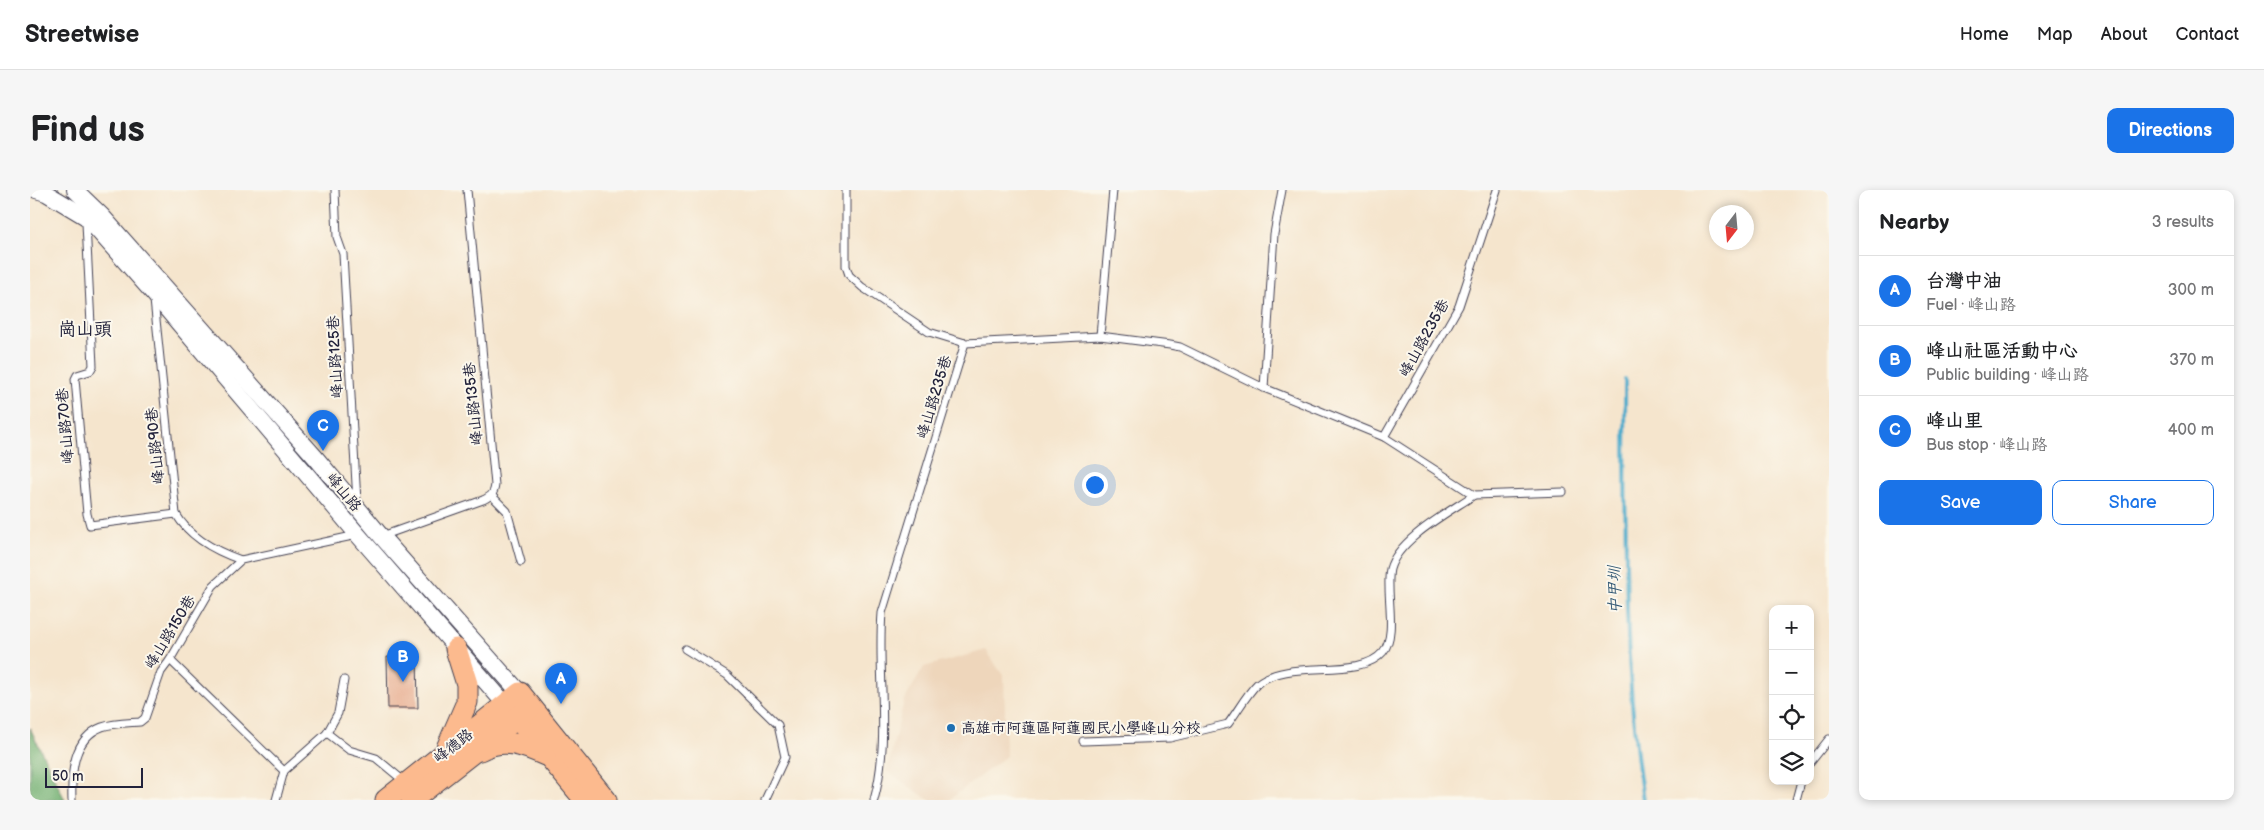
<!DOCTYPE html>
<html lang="en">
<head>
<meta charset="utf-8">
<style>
	body { margin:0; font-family:"Balsamiq Sans","LXGW WenKai TC",sans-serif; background:#f6f6f6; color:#202124 }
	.controls { position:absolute; right:15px; bottom:15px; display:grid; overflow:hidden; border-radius:10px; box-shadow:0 2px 8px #0003 }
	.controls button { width:45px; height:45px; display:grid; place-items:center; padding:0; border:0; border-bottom:1px solid #e0e0e0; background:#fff; color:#202124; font:25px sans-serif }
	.compass { position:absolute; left:1679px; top:15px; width:45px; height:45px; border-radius:50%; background:#fff; box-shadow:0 2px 8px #0003; rotate:196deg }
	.scale { position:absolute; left:15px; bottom:12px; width:98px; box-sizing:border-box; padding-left:5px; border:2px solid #22223b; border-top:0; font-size:14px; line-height:18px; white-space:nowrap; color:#22223b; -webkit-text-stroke:4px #fbf7ec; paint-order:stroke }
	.you { position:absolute; left:1064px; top:294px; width:18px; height:18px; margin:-12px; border:4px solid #fff; border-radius:50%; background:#1a73e8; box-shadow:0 0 0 8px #1a73e833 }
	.badge { display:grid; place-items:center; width:32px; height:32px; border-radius:50%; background:#1a73e8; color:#fff; font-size:16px; font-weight:700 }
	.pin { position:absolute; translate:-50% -41px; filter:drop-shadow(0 1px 2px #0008) }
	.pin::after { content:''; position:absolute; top:26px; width:18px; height:15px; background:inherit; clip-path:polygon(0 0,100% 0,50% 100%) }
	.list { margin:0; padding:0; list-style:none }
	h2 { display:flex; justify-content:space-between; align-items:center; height:65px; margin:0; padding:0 20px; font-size:21px }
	h2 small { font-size:16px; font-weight:400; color:#757577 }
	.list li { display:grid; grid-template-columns:32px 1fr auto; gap:15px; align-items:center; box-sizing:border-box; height:70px; padding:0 20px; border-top:1px solid #e0e0e0 }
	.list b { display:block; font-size:19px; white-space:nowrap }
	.list p { margin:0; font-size:16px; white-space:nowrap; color:#757577 }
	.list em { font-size:16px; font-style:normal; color:#757577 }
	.actions { display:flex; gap:10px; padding:15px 20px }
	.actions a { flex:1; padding:11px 0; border:1px solid #1a73e8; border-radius:10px; text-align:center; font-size:18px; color:#1a73e8 }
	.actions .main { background:#1a73e8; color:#fff }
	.icon { flex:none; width:28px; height:28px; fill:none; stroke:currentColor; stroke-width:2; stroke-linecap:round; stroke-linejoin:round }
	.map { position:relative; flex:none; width:1799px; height:610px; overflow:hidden; border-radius:10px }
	header { display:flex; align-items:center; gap:30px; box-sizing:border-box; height:70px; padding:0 25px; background:#fff; border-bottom:1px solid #e0e0e0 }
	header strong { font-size:24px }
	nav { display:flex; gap:28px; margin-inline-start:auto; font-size:18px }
	.intro { display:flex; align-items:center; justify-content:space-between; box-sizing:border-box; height:120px; padding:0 30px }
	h1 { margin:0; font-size:35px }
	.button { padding:12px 22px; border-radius:10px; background:#1a73e8; color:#fff; font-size:18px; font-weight:700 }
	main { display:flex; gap:30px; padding:0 30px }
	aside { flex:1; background:#fff; border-radius:10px; box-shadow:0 2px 8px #0003 }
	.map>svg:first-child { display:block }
</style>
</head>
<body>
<header>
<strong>Streetwise</strong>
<nav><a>Home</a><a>Map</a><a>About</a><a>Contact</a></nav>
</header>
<div class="intro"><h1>Find us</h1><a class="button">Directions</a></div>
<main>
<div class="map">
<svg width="1799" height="610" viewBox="0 0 1799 610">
	<rect width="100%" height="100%" fill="#fbf7ec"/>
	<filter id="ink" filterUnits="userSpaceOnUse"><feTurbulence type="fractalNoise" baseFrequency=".02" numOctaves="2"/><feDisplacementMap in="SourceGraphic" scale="10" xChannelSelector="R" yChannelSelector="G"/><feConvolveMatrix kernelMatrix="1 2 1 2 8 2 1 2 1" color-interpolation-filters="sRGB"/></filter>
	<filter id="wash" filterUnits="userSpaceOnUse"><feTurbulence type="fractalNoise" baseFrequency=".0096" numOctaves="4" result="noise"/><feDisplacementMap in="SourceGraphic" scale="20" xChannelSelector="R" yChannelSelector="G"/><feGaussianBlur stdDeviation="1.12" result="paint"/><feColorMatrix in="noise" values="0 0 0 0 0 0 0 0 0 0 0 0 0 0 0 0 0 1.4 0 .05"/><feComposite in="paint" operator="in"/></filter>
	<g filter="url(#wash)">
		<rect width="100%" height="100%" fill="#f5e5cd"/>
		<path fill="#eed6bb" d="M 956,460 L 974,487 L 976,566 L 919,610 L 899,610 L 857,581 L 874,511 L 894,477 Z"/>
		<path fill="#70af70" stroke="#496856" d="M 0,538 L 35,610 L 0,610 Z"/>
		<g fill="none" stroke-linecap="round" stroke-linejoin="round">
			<path stroke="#4daccc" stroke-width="4" d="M 1595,189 C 1596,329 1592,471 1613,610"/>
		</g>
		<g id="blocks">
			<path fill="#e19471" d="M 357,467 L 387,467 L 388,518 L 358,518 Z"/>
		</g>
	</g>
	<g filter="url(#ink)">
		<use href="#blocks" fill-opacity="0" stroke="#423f51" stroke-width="1"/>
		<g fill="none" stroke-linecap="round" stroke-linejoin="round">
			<defs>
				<g id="service">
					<path d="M 305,0 L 307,47 L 313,64 L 327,312"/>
					<path d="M 816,0 L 816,76 L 819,85 L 832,97 L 899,142 L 935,153 L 1070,146 L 1140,155 L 1150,157 L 1234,198 L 1354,247 L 1444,305 L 1533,302"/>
					<path d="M 56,33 L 63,176 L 60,181 L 47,185 L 45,189 L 57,324 L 60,335 L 146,324"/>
					<path d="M 124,110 L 146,324 C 160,348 185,361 211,370"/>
					<path d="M 1070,146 L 1083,0"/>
					<path d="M 1234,198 L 1244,44 L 1252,0"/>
					<path d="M 1354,247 L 1429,116 L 1467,0"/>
					<path d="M 462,306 L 477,321 L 491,372"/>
					<path d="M 352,346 L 453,310 C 461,306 464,304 465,295 L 437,0"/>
					<path d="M 655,459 L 697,485 L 748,535 L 755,567 L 735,610"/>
					<path d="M 140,470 L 254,581"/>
					<path d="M 297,543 L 319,560 L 346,568 L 375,592"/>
					<path d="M 1053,551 L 1140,548 L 1198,534 C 1207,522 1216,505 1227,494 C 1259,467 1329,491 1353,462 C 1368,444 1355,401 1360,379 C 1368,349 1419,322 1444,305"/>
					<path d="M 1780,573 L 1799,549"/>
					<path d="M 42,610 C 41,583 43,548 72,537 C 84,533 98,533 110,532 L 115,528 L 131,482 L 140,470 L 183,396 L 211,370 L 327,345"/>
					<path d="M 246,610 L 254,581 L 297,543 L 308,523 L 314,490"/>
					<path d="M 844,610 C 861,549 847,485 852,423 L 935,153"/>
					<path d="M 1766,610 L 1771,591"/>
				</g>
				<g id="tertiary">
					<path d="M 6,0 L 16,3 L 56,27 L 124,104 L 328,345 L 476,515"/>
					<path d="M 45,0 L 72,26 L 286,268 L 351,346 L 490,503"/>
				</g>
				<g id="primary">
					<path d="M 478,517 L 555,610"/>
					<path d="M 417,558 L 437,512 L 437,494 L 426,459"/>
					<path d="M 450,560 C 474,547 493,555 515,565"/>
					<path d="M 356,610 L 490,503 L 576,610"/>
					<path d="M 382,610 L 501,517"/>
				</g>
			</defs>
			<use href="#service" stroke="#423f51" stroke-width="9"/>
			<use href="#tertiary" stroke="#423f51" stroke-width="18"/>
			<use href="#primary" stroke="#423f51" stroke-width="23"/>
			<use href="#service" stroke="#fff" stroke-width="7"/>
			<use href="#tertiary" stroke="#fff" stroke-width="16"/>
			<use href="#primary" stroke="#fcba8e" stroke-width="21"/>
		</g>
	</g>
	<circle fill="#1f6fb2" stroke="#fbf7ec" stroke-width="2" cx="921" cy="538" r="5"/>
	<g text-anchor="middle" stroke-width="4" stroke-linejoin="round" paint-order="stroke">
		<g font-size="15" fill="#22223b" stroke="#fbf7ec">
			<text transform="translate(1394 148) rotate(-61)" y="5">峰山路235巷</text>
			<text transform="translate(305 167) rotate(-93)" y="5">峰山路125巷</text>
			<text transform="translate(904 207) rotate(-73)" y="5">峰山路235巷</text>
			<text transform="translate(443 214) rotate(-96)" y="5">峰山路135巷</text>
			<text transform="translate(35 236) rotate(-95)" y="5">峰山路70巷</text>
			<text transform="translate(125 256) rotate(-96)" y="5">峰山路90巷</text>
			<text transform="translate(314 302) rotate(50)" y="5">峰山路</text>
			<text transform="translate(140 442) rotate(-59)" y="5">峰山路150巷</text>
			<text transform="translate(423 556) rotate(-38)" y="5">峰德路</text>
		</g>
		<g font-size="15" fill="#22223b" stroke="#fbf7ec" text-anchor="start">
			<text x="931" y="543">高雄市阿蓮區阿蓮國民小學峰山分校</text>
		</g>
		<g font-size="16" font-style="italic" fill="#335975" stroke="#fbf7ec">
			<text transform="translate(1584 400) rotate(-91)" y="6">中甲圳</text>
		</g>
		<g font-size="18" fill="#22223b" stroke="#fbf7ec">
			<text x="55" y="145">崗山頭</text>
		</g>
	</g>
</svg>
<div class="controls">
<button>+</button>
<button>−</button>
<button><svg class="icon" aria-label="locate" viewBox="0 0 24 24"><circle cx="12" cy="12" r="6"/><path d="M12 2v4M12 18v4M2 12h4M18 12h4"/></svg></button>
<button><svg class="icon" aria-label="layers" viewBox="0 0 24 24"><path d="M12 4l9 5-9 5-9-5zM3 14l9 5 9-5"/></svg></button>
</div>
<svg class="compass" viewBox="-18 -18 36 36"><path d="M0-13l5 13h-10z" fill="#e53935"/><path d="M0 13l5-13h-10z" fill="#757577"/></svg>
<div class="scale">50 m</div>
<div class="you"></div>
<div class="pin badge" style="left:531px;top:514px">A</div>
<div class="pin badge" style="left:373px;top:492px">B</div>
<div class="pin badge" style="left:293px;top:261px">C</div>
</div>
<aside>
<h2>Nearby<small>3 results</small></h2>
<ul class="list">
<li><span class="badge">A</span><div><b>台灣中油</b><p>Fuel · 峰山路</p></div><em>300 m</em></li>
<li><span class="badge">B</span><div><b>峰山社區活動中心</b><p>Public building · 峰山路</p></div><em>370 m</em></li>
<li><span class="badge">C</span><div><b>峰山里</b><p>Bus stop · 峰山路</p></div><em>400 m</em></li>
</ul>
<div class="actions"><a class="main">Save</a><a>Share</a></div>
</aside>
</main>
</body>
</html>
